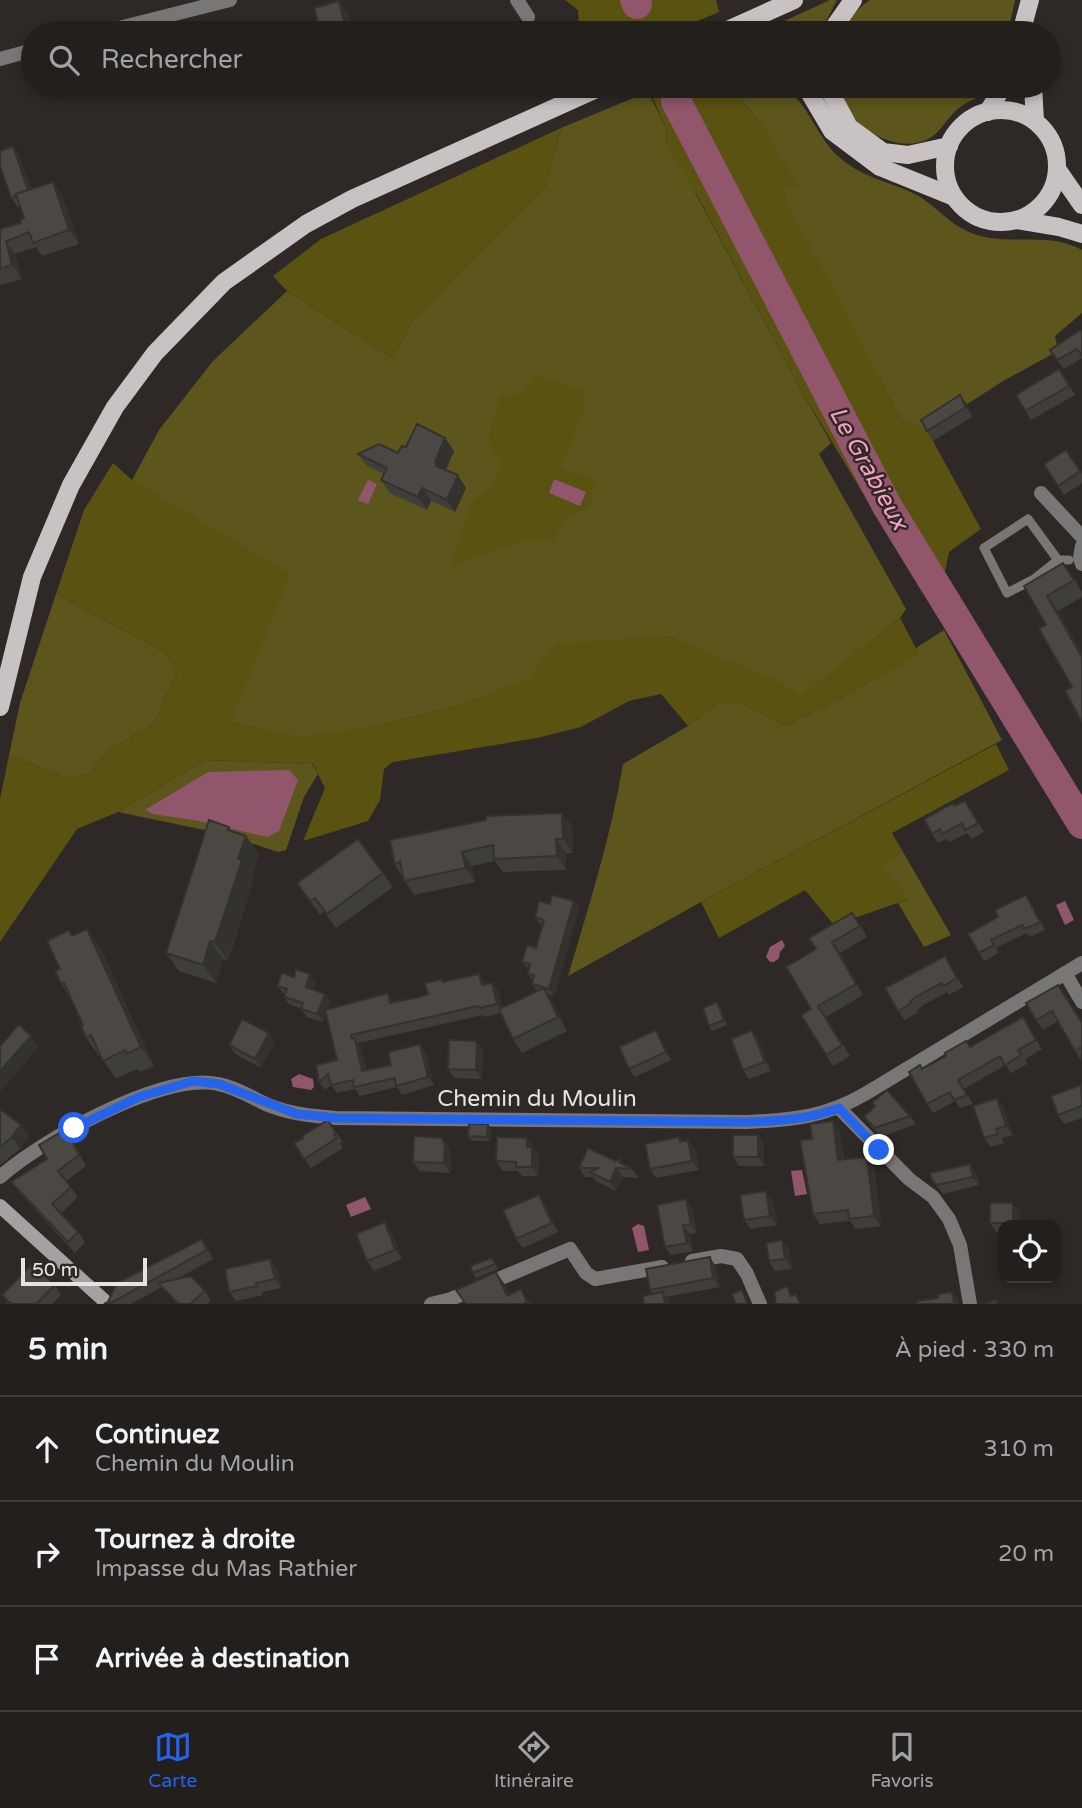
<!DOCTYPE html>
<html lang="fr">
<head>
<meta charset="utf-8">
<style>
	body { margin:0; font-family:"Varela Round",sans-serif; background:#2a2726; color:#f1f3f6 }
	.controls { position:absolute; right:21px; bottom:21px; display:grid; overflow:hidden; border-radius:14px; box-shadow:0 4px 10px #0003 }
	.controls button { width:63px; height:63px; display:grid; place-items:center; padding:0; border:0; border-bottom:2px solid #3f3d3b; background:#221f1d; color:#f1f3f6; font:35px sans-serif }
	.scale { position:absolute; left:21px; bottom:18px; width:126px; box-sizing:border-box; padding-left:7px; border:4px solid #e7e3e2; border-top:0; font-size:19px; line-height:24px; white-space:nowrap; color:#e7e3e2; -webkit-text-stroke:5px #2e2927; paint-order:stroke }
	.stop { position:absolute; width:21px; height:21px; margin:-16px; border:5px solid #2563eb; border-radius:50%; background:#fff }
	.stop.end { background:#2563eb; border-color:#fff; box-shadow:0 2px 7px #0008 }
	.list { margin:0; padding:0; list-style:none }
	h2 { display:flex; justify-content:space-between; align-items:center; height:91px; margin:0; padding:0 28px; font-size:30px }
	h2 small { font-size:23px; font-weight:400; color:#a2a2a4 }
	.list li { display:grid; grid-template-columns:46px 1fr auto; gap:21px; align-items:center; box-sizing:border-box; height:105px; padding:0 28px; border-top:2px solid #3f3d3b }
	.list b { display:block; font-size:26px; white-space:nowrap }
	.list p { margin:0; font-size:23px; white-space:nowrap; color:#a2a2a4 }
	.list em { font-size:23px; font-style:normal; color:#a2a2a4 }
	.icon { flex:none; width:38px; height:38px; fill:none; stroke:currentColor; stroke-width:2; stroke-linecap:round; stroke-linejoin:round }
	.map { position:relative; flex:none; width:1082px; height:1304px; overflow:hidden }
	.search { position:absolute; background:#221f1d; box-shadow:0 4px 10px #0003; left:21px; right:21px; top:21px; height:77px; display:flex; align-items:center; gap:18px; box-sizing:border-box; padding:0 24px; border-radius:38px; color:#a2a2a4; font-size:26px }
	.sheet { height:406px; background:#221f1d }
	nav { display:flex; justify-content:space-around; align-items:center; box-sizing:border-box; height:98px; border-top:2px solid #3f3d3b; background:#221f1d; font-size:19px; color:#a2a2a4 }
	nav a { display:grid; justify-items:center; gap:4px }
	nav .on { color:#2563eb }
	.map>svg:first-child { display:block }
</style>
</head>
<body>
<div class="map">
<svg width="1082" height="1304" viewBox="0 0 1082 1304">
	<rect width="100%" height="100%" fill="#2e2927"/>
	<g fill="#5c561c">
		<path d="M 830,0 L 837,0 L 820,33 L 758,33 Z"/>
		<path d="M 870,0 L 1015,0 L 1008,33 L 843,33 C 848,21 858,7 870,0 Z"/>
		<path d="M 730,86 L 783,86 C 808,102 817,138 839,157 C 860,176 885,181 911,192 C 932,202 944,219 963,229 C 1000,250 1045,229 1082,250 L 1082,313 L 1055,336 L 1058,351 L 1003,381 L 927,430 L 902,421 L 790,210 L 781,186 L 797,185 L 760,122 Z"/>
		<path d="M 838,86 L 990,86 C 983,98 971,99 960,107 C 948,116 942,131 930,138 C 895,158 842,122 838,86 Z"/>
		<path d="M 648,92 L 666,127 L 667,147 L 682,168 L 802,392 L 831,443 L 819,454 L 906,609 L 900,618 L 800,698 L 778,682 L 667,636 L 529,679 L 458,706 L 371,727 L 301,738 L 230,722 L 132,480 L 159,430 L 213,361 L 287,291 L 392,358 L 414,319 L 546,185 L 561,128 Z"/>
		<path d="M 56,594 L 166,653 L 177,672 L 153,725 L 110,748 L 89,774 L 66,778 L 9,755 L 20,703 Z"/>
		<path d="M 944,630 L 1002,740 L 701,902 L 568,976 C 589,906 611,836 623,764 L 688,726 L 717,704 L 742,704 L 785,726 L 836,701 L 918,654 L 916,648 Z"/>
		<path d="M 205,760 L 312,764 L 318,774 L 304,797 L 286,850 L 278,852 L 224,834 L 118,812 Z"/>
		<path d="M 903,852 L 951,935 L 924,947 L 898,903 L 908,900 L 880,865 Z"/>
	</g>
	<g fill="#595210">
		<path d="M 565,0 L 716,0 L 719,12 L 669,33 L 576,33 L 579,31 L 578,10 Z"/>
		<path d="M 677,86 L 730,86 L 760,122 L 798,186 L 781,187 C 795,224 817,257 835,292 C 857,335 879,378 902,421 L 927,430 L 981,529 L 949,552 L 944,576 L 922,592 L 802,392 L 697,195 L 667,147 L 666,127 L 652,97 Z"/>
		<path d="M 561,128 L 546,185 L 414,319 L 392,358 L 287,291 L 273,276 L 321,239 Z"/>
		<path d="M 534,375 L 585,391 L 584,409 L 561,468 L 594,479 L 590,506 L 564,519 L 554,542 L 528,539 L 451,565 L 472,501 L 493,485 L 501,461 L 487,440 L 500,397 L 524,393 Z"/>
		<path d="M 113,463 L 132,480 L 290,574 L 231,722 L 301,738 L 383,724 L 458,706 L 528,679 L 556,644 L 667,636 L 779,682 L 800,697 L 900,618 L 919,654 L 836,701 L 785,726 L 742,704 L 717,704 L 688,726 L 661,694 L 629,701 L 581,727 L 537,738 L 393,762 L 384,769 L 380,800 L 368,821 L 303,841 L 325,788 L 313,764 L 205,760 L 118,812 L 77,829 L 0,942 L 0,799 L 9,755 L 66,778 L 89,774 L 110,748 L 153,725 L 177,672 L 166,653 L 56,594 L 84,510 Z"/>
		<path d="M 996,744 L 1009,770 L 892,833 L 903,852 L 881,865 L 909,899 L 834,925 L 805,890 L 719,938 L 701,902 Z"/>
	</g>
	<g fill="#91566c">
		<path d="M 554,479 L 586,492 L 580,506 L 549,493 Z"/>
		<path d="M 368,480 L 377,484 L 368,504 L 358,500 Z"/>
		<path d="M 289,770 L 298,780 L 279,831 L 267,837 L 199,821 L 153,814 L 145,810 L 208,772 Z"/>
		<path d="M 1065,901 L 1074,920 L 1065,925 L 1056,905 Z"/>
		<path d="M 782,940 L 785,946 L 780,952 L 779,958 L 774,962 L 770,962 L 766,957 L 770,947 Z"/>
		<path d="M 299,1074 L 313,1079 L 314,1087 L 311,1090 L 293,1087 L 291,1079 Z"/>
		<path d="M 802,1170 L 807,1194 L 795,1196 L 791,1171 Z"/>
		<path d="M 365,1197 L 371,1209 L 351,1217 L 346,1205 Z"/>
		<path d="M 638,1224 L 644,1226 L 649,1250 L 638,1252 L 632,1228 Z"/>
	</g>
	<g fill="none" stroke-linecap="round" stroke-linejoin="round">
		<g stroke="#91566c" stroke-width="30">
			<path d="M 635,0 L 637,4"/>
			<path d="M 676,101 L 887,506 L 1082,824"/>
		</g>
		<path stroke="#797676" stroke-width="9" d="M 1058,560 L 1034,579 L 1007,593 L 984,548 L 1028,519 L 1058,560 L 1069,560"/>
		<g stroke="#797676" stroke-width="14">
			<path d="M 517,0 L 528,17"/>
			<path d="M 99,33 L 230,0"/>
			<path d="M 0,59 L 33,50"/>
			<path d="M 1041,493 L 1082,537"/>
			<path d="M 1082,546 L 1080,558 L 1082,564"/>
			<path d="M 1065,973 L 1082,1002"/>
			<path d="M 839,1108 L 909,1179 L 933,1197 L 949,1219 L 960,1245 L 970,1304"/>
			<path d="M 0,1177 C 42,1140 162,1072 218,1084 C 236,1087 252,1098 268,1105 C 290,1114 313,1116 336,1118 L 747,1122 C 793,1120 825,1117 865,1094 L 1082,963"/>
			<path d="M 692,1261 L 721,1256 L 737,1259 L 747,1274 L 760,1304"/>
			<path d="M 431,1304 L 451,1299 L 570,1249 L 586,1273 L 595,1279 L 662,1267"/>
		</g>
		<path stroke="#a6a1a1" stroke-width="14" d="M 0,1206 L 108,1304"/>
		<g stroke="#c9c2c2" stroke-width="18">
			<path d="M 721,33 L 794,0"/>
			<path d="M 830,33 L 853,0"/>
			<path d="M 1021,33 L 1030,0"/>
			<path d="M 801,86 L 809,92 L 832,131 L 880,167 L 954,197"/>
			<path d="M 827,86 L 849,127 L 883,152 L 908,155 L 949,146"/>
			<path d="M 1033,86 L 1035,121"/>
			<circle cx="1001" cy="166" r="56"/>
			<path d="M 988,112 L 1003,86"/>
			<path d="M 1057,169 L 1082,205"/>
			<path d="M 1017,220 L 1059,227 L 1082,234"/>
			<path d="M 0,707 L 32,577 L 71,485 L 115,407 L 155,353 L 224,282 L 306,224 L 352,199 L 603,86"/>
		</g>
	</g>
	<g fill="#403e3a">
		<path d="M 236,86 L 251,86 L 239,90 Z"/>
		<path d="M 334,86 L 366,86 L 368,92 L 343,98 Z"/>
		<path d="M 13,146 L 19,155 L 31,189 L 53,182 L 62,195 L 79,244 L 42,256 L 36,247 L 15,254 L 22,279 L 0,285 L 0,229 L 21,223 L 24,218 L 20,206 L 18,207 L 11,198 Z"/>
		<path d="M 1082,329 L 1082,358 L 1064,369 L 1050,350 Z"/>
		<path d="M 1065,377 L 1075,395 L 1031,420 L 1025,411 Z"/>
		<path d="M 967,404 L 972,417 L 933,441 L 927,431 Z"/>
		<path d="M 445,438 L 454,451 L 446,470 L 466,488 L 455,512 L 431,501 L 427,510 L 390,493 L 381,480 L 384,474 L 367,466 L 358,454 L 398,453 L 406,447 Z"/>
		<path d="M 1066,450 L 1082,474 L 1082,483 L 1064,495 L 1058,486 Z"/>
		<path d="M 1074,578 L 1082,592 L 1082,597 L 1058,611 L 1082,653 L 1082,722 L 1072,687 L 1046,625 L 1024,586 Z"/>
		<path d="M 955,806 L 972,810 L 984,832 L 972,839 L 967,833 L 949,842 L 946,839 L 938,843 L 932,834 Z"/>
		<path d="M 562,813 L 572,826 L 573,853 L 566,853 L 566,870 L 503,872 L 495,861 L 472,866 L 475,882 L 414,895 L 395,865 L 390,840 Z"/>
		<path d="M 229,827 L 232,831 L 246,836 L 259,854 L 252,875 L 254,878 L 230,954 L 227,960 L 223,959 L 216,983 L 179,971 L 166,953 Z"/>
		<path d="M 358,839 L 393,887 L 336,928 L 324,912 L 320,915 L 297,883 Z"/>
		<path d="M 574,901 L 579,908 L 554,996 L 548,994 L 553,1002 L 567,1031 L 522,1053 L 513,1039 L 501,1013 L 485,1017 L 483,1015 L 358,1043 L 361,1047 L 366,1070 L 391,1065 L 420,1044 L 426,1053 L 434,1085 L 402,1095 L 397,1087 L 360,1096 L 355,1089 L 337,1093 L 331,1085 L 325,1090 L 319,1082 L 337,1060 L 326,1013 L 323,1022 L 307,1017 L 301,1009 L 289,1004 L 284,997 L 285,995 L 277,986 L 294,977 L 316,982 L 313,990 L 325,994 L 330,1002 L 328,1009 L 394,1002 L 419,997 L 428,994 L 444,982 L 479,974 L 486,984 L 492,983 L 498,991 L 502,1008 L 537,991 L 532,984 L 533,981 L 528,974 L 529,969 L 522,962 L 536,948 L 543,925 L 540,924 L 535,917 L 550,904 Z"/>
		<path d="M 1031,903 L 1045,930 L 1030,937 L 1027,933 L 996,948 L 999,953 L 984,961 L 968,934 Z"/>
		<path d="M 860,924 L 867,937 L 840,953 L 863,995 L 826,1017 L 850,1056 L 833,1066 L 826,1055 L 811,1009 L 786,967 Z"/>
		<path d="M 87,929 L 100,947 L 154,1066 L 140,1072 L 137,1069 L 116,1079 L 100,1055 L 99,1056 L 86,1038 L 83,1025 L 73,1001 L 61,984 L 69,930 L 73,935 Z"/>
		<path d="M 945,956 L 963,987 L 949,995 L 947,992 L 925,1004 L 917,1010 L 918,1012 L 905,1020 L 898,1011 Z"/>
		<path d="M 1058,985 L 1082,1022 L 1081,1061 L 1058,1021 L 1043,1030 L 1036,1020 Z"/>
		<path d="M 717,1002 L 720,1007 L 727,1025 L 712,1031 L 709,1026 Z"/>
		<path d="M 1023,1017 L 1042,1049 L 1025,1059 L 1027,1064 L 1011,1073 L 1006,1065 L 964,1089 L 973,1104 L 960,1108 L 955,1101 L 933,1113 L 927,1104 L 923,1069 L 971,1047 Z"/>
		<path d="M 656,1030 L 661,1039 L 671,1060 L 635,1077 L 629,1069 Z"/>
		<path d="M 752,1030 L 758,1039 L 771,1071 L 749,1079 L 743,1070 Z"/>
		<path d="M 269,1033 L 275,1042 L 261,1068 L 235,1054 L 229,1045 Z"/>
		<path d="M 477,1041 L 483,1050 L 482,1079 L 454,1078 L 448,1069 Z"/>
		<path d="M 1082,1086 L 1082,1118 L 1064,1124 L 1058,1115 Z"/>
		<path d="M 997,1098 L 1003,1107 L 1013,1135 L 1002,1138 L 1004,1143 L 991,1147 L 984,1138 Z"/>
		<path d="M 872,1103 L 910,1116 L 916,1124 L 881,1137 L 870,1125 L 864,1117 L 875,1107 Z"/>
		<path d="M 0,1109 L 21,1125 L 29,1136 L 20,1149 L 0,1165 Z"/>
		<path d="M 328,1120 L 343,1142 L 340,1143 L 343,1148 L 311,1168 L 294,1143 Z"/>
		<path d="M 488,1124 L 491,1129 L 490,1141 L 472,1141 L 468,1136 Z"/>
		<path d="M 840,1131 L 844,1159 L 867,1157 L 874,1167 L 881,1226 L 856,1229 L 850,1221 L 820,1224 L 813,1214 L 812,1139 Z"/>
		<path d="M 758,1135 L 764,1144 L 764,1166 L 739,1166 L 733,1157 Z"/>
		<path d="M 679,1137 L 682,1141 L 695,1149 L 699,1170 L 656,1178 L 650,1169 Z"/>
		<path d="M 527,1138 L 539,1156 L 538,1176 L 522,1176 L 518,1171 L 503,1171 L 496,1161 Z"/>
		<path d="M 73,1139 L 86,1166 L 66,1181 L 78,1197 L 60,1214 L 78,1232 L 85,1242 L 75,1253 L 19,1192 L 11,1182 L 47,1159 Z"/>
		<path d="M 449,1147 L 451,1158 L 450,1173 L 420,1171 L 413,1162 Z"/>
		<path d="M 615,1161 L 632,1169 L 639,1178 L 623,1177 L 616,1191 L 596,1181 L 593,1177 L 585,1177 L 579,1168 Z"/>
		<path d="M 976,1172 L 979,1185 L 943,1194 L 932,1180 Z"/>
		<path d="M 766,1191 L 773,1200 L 777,1225 L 751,1229 L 744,1220 Z"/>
		<path d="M 686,1199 L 692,1208 L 697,1233 L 690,1234 L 693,1251 L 671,1255 L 665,1247 Z"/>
		<path d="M 545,1204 L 558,1232 L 523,1248 L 516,1239 Z"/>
		<path d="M 1020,1212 L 1020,1225 L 1003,1225 L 1003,1232 L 996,1232 L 990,1223 Z"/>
		<path d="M 391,1231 L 402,1259 L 374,1271 L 367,1261 Z"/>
		<path d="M 208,1247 L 213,1259 L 177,1279 L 205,1291 L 211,1300 L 207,1304 L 177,1304 L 162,1287 L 131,1304 L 109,1304 Z"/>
		<path d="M 789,1249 L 792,1269 L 775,1271 L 769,1261 Z"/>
		<path d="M 492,1258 L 498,1269 L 476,1278 L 473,1273 Z"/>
		<path d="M 270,1259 L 277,1268 L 281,1288 L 262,1292 L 263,1295 L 236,1301 L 229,1292 Z"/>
		<path d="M 716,1267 L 720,1287 L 666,1297 L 669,1301 L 653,1294 L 650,1290 Z"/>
		<path d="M 55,1285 L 61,1295 L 52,1304 L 8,1304 L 2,1295 Z"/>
	</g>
	<g fill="#34322f">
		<path d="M 339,1 L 349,15 L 354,33 L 347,33 Z"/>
		<path d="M 13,146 L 19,155 L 35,201 L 29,192 Z"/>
		<path d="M 53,182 L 62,195 L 79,244 L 69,230 Z"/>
		<path d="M 6,241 L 15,254 L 22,279 L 12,265 Z"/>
		<path d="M 960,395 L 967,404 L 972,417 L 966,407 Z"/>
		<path d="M 445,438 L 454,451 L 444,473 L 436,466 L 435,462 Z"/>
		<path d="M 458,475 L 466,488 L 455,512 L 447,500 Z"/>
		<path d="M 422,488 L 431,501 L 427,510 L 418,497 Z"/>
		<path d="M 1063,563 L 1074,578 L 1082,592 L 1074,580 Z"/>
		<path d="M 1047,596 L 1058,611 L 1082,653 L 1082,657 Z"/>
		<path d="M 965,801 L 972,810 L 984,832 L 978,823 Z"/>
		<path d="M 562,813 L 572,826 L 573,853 L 563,839 Z"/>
		<path d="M 246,836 L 259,854 L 252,875 L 254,878 L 227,960 L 214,942 Z"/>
		<path d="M 556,839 L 566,853 L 566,870 L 557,856 Z"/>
		<path d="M 462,852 L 472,866 L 475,882 L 466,868 Z"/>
		<path d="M 1026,895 L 1031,903 L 1045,930 L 1040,922 Z"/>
		<path d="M 574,901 L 579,908 L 554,996 L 549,989 Z"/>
		<path d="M 87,929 L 100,947 L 154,1066 L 141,1047 Z"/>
		<path d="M 210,941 L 223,959 L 216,983 L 203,965 Z"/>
		<path d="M 832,942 L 840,953 L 863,995 L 856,984 Z"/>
		<path d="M 310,974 L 316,982 L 311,995 L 306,987 Z"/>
		<path d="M 479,974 L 485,982 L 488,994 L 482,985 Z"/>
		<path d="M 492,983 L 498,991 L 503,1013 L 497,1004 Z"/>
		<path d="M 544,988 L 553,1002 L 567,1031 L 558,1017 Z"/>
		<path d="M 388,993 L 394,1002 L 396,1012 L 390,1003 Z"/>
		<path d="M 325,994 L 330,1002 L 323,1022 L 317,1014 Z"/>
		<path d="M 656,1030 L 661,1039 L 671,1060 L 666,1052 Z"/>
		<path d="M 752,1030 L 758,1039 L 771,1071 L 765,1062 Z"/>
		<path d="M 269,1033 L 275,1042 L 261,1068 L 255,1059 Z"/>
		<path d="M 351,1035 L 361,1047 L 368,1080 L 362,1071 Z"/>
		<path d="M 31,1036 L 39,1047 L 0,1092 L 0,1071 Z"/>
		<path d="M 477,1041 L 483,1050 L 482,1079 L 476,1070 Z"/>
		<path d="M 420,1044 L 426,1053 L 434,1085 L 428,1077 Z"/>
		<path d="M 997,1098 L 1003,1107 L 1013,1135 L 1006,1126 Z"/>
		<path d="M 833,1121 L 840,1131 L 845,1171 L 838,1160 Z"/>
		<path d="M 488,1124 L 491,1129 L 490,1141 L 487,1137 Z"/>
		<path d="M 21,1125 L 29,1136 L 20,1149 L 12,1137 Z"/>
		<path d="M 66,1129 L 73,1139 L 86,1166 L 79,1155 Z"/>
		<path d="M 758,1135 L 764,1144 L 764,1166 L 758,1157 Z"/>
		<path d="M 442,1138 L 449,1147 L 451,1158 L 450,1173 L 444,1163 Z"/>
		<path d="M 527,1138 L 539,1156 L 538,1176 L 532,1167 L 527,1147 Z"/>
		<path d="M 688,1140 L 695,1149 L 699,1170 L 692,1161 Z"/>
		<path d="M 867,1157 L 874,1167 L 881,1226 L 874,1216 Z"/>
		<path d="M 970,1164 L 976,1172 L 979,1185 L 973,1177 Z"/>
		<path d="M 616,1168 L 623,1177 L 616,1191 L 610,1182 Z"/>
		<path d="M 766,1191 L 773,1200 L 777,1225 L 770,1216 Z"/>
		<path d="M 539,1195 L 545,1204 L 558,1232 L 552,1223 Z"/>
		<path d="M 686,1199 L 692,1208 L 697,1233 L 691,1224 Z"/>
		<path d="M 1013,1203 L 1020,1212 L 1020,1225 L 1015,1225 L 1013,1223 Z"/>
		<path d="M 385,1222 L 391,1231 L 402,1259 L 395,1250 Z"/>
		<path d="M 683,1225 L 690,1234 L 693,1251 L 687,1243 Z"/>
		<path d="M 202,1239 L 208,1247 L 213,1259 L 207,1250 Z"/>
		<path d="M 782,1240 L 789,1249 L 792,1269 L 785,1259 Z"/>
		<path d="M 710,1257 L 716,1267 L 720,1287 L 713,1278 Z"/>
		<path d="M 270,1259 L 277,1268 L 281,1288 L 275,1279 Z"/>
		<path d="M 496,1272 L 506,1286 L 514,1304 L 507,1296 Z"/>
		<path d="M 521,1289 L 531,1304 L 528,1304 Z"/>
		<path d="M 663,1292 L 669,1301 L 670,1304 L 665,1304 Z"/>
		<path d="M 952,1292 L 959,1301 L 959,1304 L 954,1304 Z"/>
	</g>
	<g fill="#4b4843" stroke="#34322f" stroke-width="2">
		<path d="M 339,1 L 347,33 L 321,33 L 314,8 Z"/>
		<path d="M 13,146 L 28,190 L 16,194 L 17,196 L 11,198 L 0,166 L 0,151 Z"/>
		<path d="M 53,182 L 69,230 L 33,243 L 29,232 L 6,241 L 12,265 L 0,269 L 0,229 L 21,223 L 20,220 L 24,218 L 16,194 Z"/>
		<path d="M 1082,329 L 1082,356 L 1077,349 L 1057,360 L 1050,350 Z"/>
		<path d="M 1059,369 L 1069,386 L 1025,411 L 1016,395 Z"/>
		<path d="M 960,395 L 966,407 L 927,431 L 921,420 Z"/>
		<path d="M 417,424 L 445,438 L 435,462 L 437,463 L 436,466 L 458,475 L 447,500 L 422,488 L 418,497 L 381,480 L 387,468 L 358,454 L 379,444 L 398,453 L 402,446 L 406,447 Z"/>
		<path d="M 1066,450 L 1080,471 L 1058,486 L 1044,464 Z"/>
		<path d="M 1063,563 L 1074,580 L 1047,596 L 1082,657 L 1082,722 L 1065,691 L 1072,687 L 1039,629 L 1046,625 L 1024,586 Z"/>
		<path d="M 965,801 L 978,823 L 965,830 L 962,823 L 942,834 L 940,829 L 932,834 L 924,819 L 953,803 L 954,806 Z"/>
		<path d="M 562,813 L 563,839 L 556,839 L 557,856 L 494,859 L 493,845 L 462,852 L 466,868 L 404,881 L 400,861 L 395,865 L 390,840 L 486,820 L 486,816 Z"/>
		<path d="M 209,820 L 229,827 L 228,830 L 246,836 L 238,859 L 242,860 L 217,936 L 214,942 L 210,941 L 203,965 L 166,953 Z"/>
		<path d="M 358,839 L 383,873 L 327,914 L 315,898 L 310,901 L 297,883 Z"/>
		<path d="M 552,895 L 574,901 L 549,989 L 532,984 L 534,975 L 528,974 L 530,964 L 522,962 L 527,945 L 536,948 L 544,920 L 535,917 L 539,901 L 550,904 Z"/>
		<path d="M 1026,895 L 1040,922 L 1025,929 L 1022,925 L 991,940 L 994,945 L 979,953 L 968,934 L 998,917 L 995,910 Z"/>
		<path d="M 852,913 L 860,926 L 832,942 L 856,984 L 818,1006 L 842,1045 L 826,1055 L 801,1015 L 811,1009 L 786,967 L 816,949 L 809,938 Z"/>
		<path d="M 87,929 L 141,1047 L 127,1054 L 125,1050 L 103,1061 L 91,1035 L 86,1038 L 81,1026 L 83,1025 L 64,983 L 61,984 L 55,971 L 60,969 L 47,941 L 69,930 L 72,936 Z"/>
		<path d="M 945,956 L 957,978 L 943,986 L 942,983 L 919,995 L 910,1001 L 911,1003 L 898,1011 L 885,988 Z"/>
		<path d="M 296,969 L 310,974 L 306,987 L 325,994 L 317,1014 L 301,1009 L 303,1003 L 284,997 L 287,989 L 277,986 L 282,973 L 294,977 Z"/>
		<path d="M 479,974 L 482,985 L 492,983 L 497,1004 L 479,1008 L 478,1006 L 351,1035 L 351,1038 L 355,1038 L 362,1071 L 391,1065 L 388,1052 L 420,1044 L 428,1077 L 396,1086 L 395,1078 L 354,1087 L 353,1080 L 331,1085 L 328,1074 L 319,1082 L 316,1065 L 337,1060 L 325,1010 L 388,993 L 390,1003 L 419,997 L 428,994 L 425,983 L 443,979 L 443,982 Z"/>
		<path d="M 1058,985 L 1082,1023 L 1082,1047 L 1075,1051 L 1052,1011 L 1036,1020 L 1026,1003 Z"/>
		<path d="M 544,988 L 558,1017 L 513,1039 L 499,1009 Z"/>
		<path d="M 717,1002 L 724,1020 L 709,1026 L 703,1008 Z"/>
		<path d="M 1023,1017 L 1036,1040 L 1018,1050 L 1021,1055 L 1005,1065 L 1000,1056 L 958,1080 L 967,1095 L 954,1100 L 950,1092 L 927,1104 L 909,1072 L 920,1065 L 922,1069 L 946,1056 L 945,1053 L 966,1041 L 970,1047 Z"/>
		<path d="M 242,1019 L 269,1033 L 255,1059 L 229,1045 Z"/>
		<path d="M 19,1024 L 31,1036 L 0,1071 L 0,1046 Z"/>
		<path d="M 656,1030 L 666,1052 L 629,1069 L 619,1047 Z"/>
		<path d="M 752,1030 L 765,1062 L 743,1070 L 731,1039 Z"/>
		<path d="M 449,1040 L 477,1041 L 476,1070 L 448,1069 Z"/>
		<path d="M 1081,1085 L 1082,1106 L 1058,1115 L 1051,1096 Z"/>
		<path d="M 887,1090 L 910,1116 L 875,1128 L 864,1117 L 875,1106 L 872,1103 Z"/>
		<path d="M 997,1098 L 1006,1126 L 996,1129 L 998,1134 L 984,1138 L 973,1106 Z"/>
		<path d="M 0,1109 L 21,1125 L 12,1137 L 0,1147 Z"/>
		<path d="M 328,1120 L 336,1133 L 334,1134 L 337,1138 L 304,1159 L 294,1143 L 303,1138 L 302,1136 Z"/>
		<path d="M 833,1121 L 838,1160 L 867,1157 L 874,1216 L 849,1219 L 848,1210 L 813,1214 L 800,1140 L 812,1139 L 810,1124 Z"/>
		<path d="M 469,1124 L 488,1124 L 487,1137 L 468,1136 Z"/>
		<path d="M 66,1129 L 79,1155 L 58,1171 L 71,1187 L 52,1204 L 78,1232 L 68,1242 L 11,1182 L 47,1159 L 39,1145 Z"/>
		<rect x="733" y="1135" width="25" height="22"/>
		<path d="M 414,1136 L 442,1138 L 445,1148 L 444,1163 L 413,1162 Z"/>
		<path d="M 497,1137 L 527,1138 L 527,1147 L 532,1147 L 532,1167 L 516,1167 L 516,1162 L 496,1161 Z"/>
		<path d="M 679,1137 L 680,1142 L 688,1140 L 692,1161 L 650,1169 L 645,1144 Z"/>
		<path d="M 588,1148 L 615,1161 L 621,1158 L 619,1162 L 632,1169 L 616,1168 L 610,1182 L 590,1172 L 599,1168 L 579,1168 Z"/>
		<path d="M 970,1164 L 973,1177 L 937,1185 L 932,1180 L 930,1173 Z"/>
		<path d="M 766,1191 L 770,1216 L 744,1220 L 740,1195 Z"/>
		<path d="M 539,1195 L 552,1223 L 516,1239 L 503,1210 Z"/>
		<path d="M 686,1199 L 691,1224 L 683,1225 L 687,1243 L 665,1247 L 657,1205 Z"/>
		<rect x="990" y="1203" width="23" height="20"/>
		<path d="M 385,1222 L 395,1250 L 367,1261 L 356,1234 Z"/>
		<path d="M 202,1239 L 207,1250 L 109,1304 L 104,1304 L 108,1302 L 115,1287 L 113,1285 Z"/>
		<path d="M 782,1240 L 785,1259 L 769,1261 L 766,1243 Z"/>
		<path d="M 710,1257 L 713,1278 L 650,1290 L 646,1269 Z"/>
		<path d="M 492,1258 L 495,1264 L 473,1273 L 470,1266 Z"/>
		<path d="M 270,1259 L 275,1279 L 256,1283 L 257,1286 L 229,1292 L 225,1269 Z"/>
		<path d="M 32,1264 L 55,1285 L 36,1304 L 11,1304 L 2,1295 Z"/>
		<path d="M 496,1272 L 507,1296 L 521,1289 L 527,1302 L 523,1304 L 466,1304 L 456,1290 Z"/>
		<path d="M 191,1276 L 205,1291 L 190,1304 L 179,1304 L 158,1283 Z"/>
		<path d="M 787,1286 L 791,1296 L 796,1294 L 800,1304 L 776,1304 L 774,1292 Z"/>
		<path d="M 742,1290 L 748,1304 L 736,1304 L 732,1294 Z"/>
		<path d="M 663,1292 L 665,1304 L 644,1304 L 643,1296 Z"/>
		<path d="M 952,1292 L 954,1304 L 918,1304 L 917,1301 L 938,1298 L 938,1294 Z"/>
		<path d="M 996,1300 L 997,1304 L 980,1304 Z"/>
	</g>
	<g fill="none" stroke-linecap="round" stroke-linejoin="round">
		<path stroke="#2563eb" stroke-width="9" d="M 74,1128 L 139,1097 L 193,1081 L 219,1084 L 297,1114 L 337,1118 L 747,1122 C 779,1121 809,1119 839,1108 L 879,1150"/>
	</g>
	<g text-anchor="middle" stroke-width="5" stroke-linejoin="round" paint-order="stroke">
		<g font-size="23" fill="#e7e3e2" stroke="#2e2927">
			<text x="537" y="1106">Chemin du Moulin</text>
		</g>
		<g font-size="24" font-style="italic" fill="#f9a0c0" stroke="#2e2927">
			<text transform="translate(869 468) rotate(61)" y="8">Le Grabieux</text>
		</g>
	</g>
</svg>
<div class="controls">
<button><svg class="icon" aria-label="locate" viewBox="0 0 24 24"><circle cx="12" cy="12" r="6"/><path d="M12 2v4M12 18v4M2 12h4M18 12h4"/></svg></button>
</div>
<div class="scale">50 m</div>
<div class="stop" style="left:74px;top:1128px"></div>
<div class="stop end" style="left:879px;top:1150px"></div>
<div class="search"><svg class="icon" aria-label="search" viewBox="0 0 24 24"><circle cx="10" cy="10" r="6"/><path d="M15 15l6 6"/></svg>Rechercher</div>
</div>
<section class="sheet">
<h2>5 min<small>À pied · 330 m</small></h2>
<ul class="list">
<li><svg class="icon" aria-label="ahead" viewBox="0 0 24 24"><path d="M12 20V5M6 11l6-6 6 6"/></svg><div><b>Continuez</b><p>Chemin du Moulin</p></div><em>310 m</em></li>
<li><svg class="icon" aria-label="right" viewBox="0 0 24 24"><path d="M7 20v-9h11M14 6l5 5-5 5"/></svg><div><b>Tournez à droite</b><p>Impasse du Mas Rathier</p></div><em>20 m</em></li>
<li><svg class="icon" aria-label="arrive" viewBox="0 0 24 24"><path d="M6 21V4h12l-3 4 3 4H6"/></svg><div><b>Arrivée à destination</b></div></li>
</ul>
</section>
<nav>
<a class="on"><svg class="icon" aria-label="map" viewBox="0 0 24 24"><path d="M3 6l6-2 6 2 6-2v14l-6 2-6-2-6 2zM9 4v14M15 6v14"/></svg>Carte</a>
<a><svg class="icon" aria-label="directions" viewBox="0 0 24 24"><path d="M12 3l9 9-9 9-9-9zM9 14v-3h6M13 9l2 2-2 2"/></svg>Itinéraire</a>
<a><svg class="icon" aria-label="saved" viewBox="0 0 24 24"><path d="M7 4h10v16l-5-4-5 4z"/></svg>Favoris</a>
</nav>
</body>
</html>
